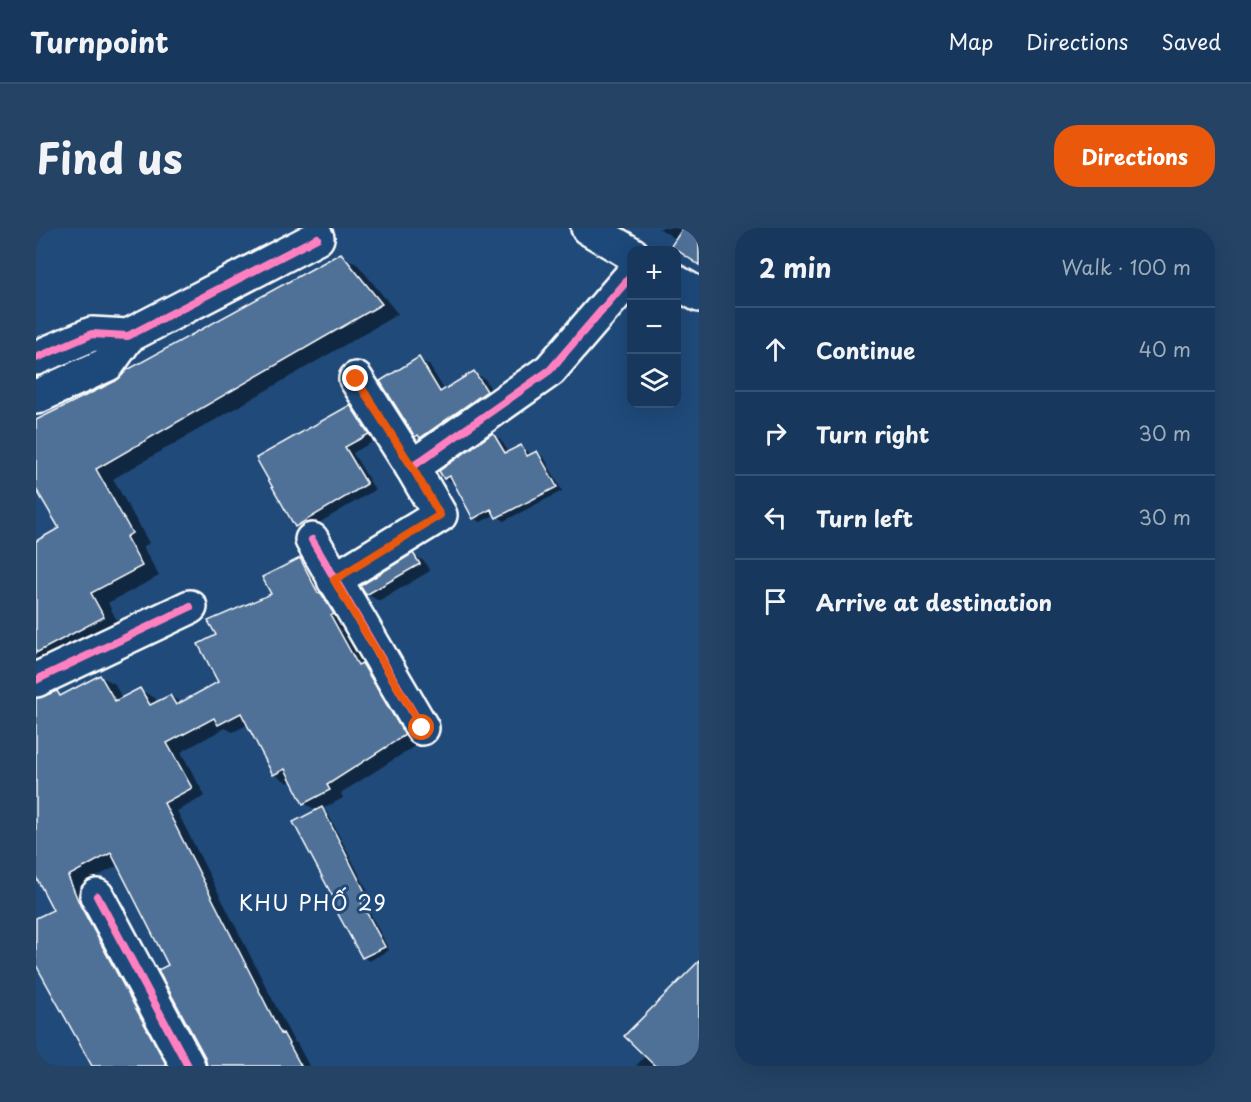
<!DOCTYPE html>
<html lang="en">
<head>
<meta charset="utf-8">
<style>
	body { margin:0; font-family:"Playpen Sans",sans-serif; background:#244365; color:#f1f3f6 }
	.controls { position:absolute; right:18px; top:18px; display:grid; overflow:hidden; border-radius:12px; box-shadow:0 6px 24px #0002 }
	.controls button { width:54px; height:54px; display:grid; place-items:center; padding:0; border:0; border-bottom:2px solid #365272; background:#17385c; color:#f1f3f6; font:30px sans-serif }
	.stop { position:absolute; width:18px; height:18px; margin:-14px; border:4px solid #ea580c; border-radius:50%; background:#fff }
	.stop.end { background:#ea580c; border-color:#fff; box-shadow:0 2px 6px #0008 }
	.list { margin:0; padding:0; list-style:none }
	h2 { display:flex; justify-content:space-between; align-items:center; height:78px; margin:0; padding:0 24px; font-size:26px }
	h2 small { font-size:20px; font-weight:400; color:#9eacbb }
	.list li { display:grid; grid-template-columns:39px 1fr auto; gap:18px; align-items:center; box-sizing:border-box; height:84px; padding:0 24px; border-top:2px solid #365272 }
	.list b { display:block; font-size:22px; white-space:nowrap }
	.list em { font-size:20px; font-style:normal; color:#9eacbb }
	.icon { flex:none; width:33px; height:33px; fill:none; stroke:currentColor; stroke-width:2; stroke-linecap:round; stroke-linejoin:round }
	.map { position:relative; flex:none; width:663px; height:838px; overflow:hidden; border-radius:24px }
	header { display:flex; align-items:center; gap:36px; box-sizing:border-box; height:84px; padding:0 30px; background:#17385c; border-bottom:2px solid #365272 }
	header strong { font-size:28px }
	nav { display:flex; gap:33px; margin-inline-start:auto; font-size:21px }
	.intro { display:flex; align-items:center; justify-content:space-between; box-sizing:border-box; height:144px; padding:0 36px }
	h1 { margin:0; font-size:42px }
	.button { padding:15px 27px; border-radius:24px; background:#ea580c; color:#fff; font-size:21px; font-weight:700 }
	main { display:flex; gap:36px; padding:0 36px }
	aside { flex:1; background:#17385c; border-radius:24px; box-shadow:0 6px 24px #0002 }
	.map>svg:first-child { display:block }
</style>
</head>
<body>
<header>
<strong>Turnpoint</strong>
<nav><a>Map</a><a>Directions</a><a>Saved</a></nav>
</header>
<div class="intro"><h1>Find us</h1><a class="button">Directions</a></div>
<main>
<div class="map">
<svg width="663" height="838" viewBox="0 0 663 838">
	<rect width="100%" height="100%" fill="#1f4a7a"/>
	<filter id="ink" filterUnits="userSpaceOnUse"><feTurbulence type="fractalNoise" baseFrequency=".0167" numOctaves="2"/><feDisplacementMap in="SourceGraphic" scale="12" xChannelSelector="R" yChannelSelector="G"/><feConvolveMatrix kernelMatrix="1 2 1 2 8 2 1 2 1" color-interpolation-filters="sRGB"/></filter>
	<g filter="url(#ink)">
		<g fill="#0007">
			<path d="M 623,0 L 663,0 L 663,35 L 641,12 Z"/>
			<path d="M 305,27 L 322,37 L 362,86 L 77,251 L 113,315 L 107,319 L 123,348 L 72,375 L 84,399 L 0,447 L 0,315 L 25,301 L 0,258 L 0,194 L 81,154 Z"/>
			<path d="M 383,131 L 393,137 L 409,163 L 438,145 L 449,151 L 460,170 L 390,213 L 380,208 Z"/>
			<path d="M 314,178 L 323,184 L 341,211 L 317,225 L 339,262 L 269,303 L 260,298 Z"/>
			<path d="M 457,207 L 464,211 L 473,225 L 485,219 L 492,223 L 495,228 L 501,225 L 508,229 L 526,263 L 468,293 L 460,286 L 445,294 L 438,290 L 418,253 L 416,254 L 409,250 Z"/>
			<path d="M 378,327 L 389,334 L 394,343 L 343,373 L 331,366 Z"/>
			<path d="M 264,331 L 278,340 L 382,516 L 305,565 L 307,570 L 286,581 L 291,584 L 337,673 L 330,677 L 353,722 L 333,733 L 327,729 L 298,676 L 301,674 L 282,583 L 268,575 L 257,552 L 252,555 L 238,546 L 213,496 L 197,504 L 189,500 L 145,524 L 169,568 L 141,583 L 258,814 L 261,815 L 273,838 L 174,838 L 134,737 L 83,637 L 45,657 L 58,686 L 140,838 L 58,838 L 0,733 L 0,692 L 20,682 L 0,646 L 0,483 L 64,448 L 79,456 L 86,471 L 104,462 L 119,470 L 121,475 L 134,468 L 146,475 L 184,455 L 182,407 L 237,367 Z"/>
			<path d="M 663,735 L 663,838 L 600,838 L 610,827 Z"/>
		</g>
		<g fill="#507197" stroke="#fff" stroke-width="1.5">
			<path d="M 647,0 L 663,0 L 663,37 L 635,18 Z"/>
			<path d="M 305,25 L 346,76 L 60,241 L 96,305 L 90,309 L 106,338 L 55,365 L 68,389 L 0,425 L 0,313 L 23,300 L 0,261 L 0,192 L 80,153 L 91,142 Z"/>
			<path d="M 383,129 L 404,164 L 438,143 L 451,163 L 384,210 L 382,207 L 379,209 L 344,153 Z"/>
			<path d="M 314,177 L 333,206 L 309,219 L 331,256 L 259,299 L 220,230 Z"/>
			<path d="M 457,205 L 469,225 L 485,217 L 491,228 L 501,223 L 521,259 L 460,290 L 455,281 L 437,291 L 414,248 L 408,251 L 403,243 Z"/>
			<path d="M 377,325 L 384,336 L 330,367 L 324,358 Z"/>
			<path d="M 264,330 L 282,365 L 285,365 L 298,386 L 295,388 L 322,437 L 326,435 L 369,507 L 291,557 L 294,562 L 267,576 L 249,541 L 237,547 L 205,485 L 182,497 L 178,490 L 131,515 L 156,560 L 128,575 L 245,806 L 247,805 L 265,838 L 171,838 L 169,829 L 122,742 L 132,737 L 75,625 L 32,648 L 44,677 L 131,838 L 56,838 L 0,737 L 0,690 L 17,682 L 0,649 L 0,470 L 21,463 L 24,468 L 64,447 L 79,473 L 104,460 L 114,477 L 134,467 L 140,477 L 182,454 L 162,416 L 180,407 L 172,393 L 235,366 L 226,349 Z"/>
			<path d="M 286,579 L 332,670 L 325,674 L 349,719 L 326,730 L 296,675 L 299,673 L 257,594 Z"/>
			<path d="M 663,733 L 663,838 L 619,838 L 588,808 Z"/>
		</g>
		<g fill="none" stroke-linecap="round" stroke-linejoin="round">
			<defs>
				<g id="minor">
					<path d="M 0,130 L 56,106 L 92,108 L 281,10"/>
					<path d="M 0,169 L 72,136 L 92,108"/>
					<path d="M 376,239 L 514,142 L 596,47"/>
					<path d="M 276,312 L 386,500"/>
					<path d="M 298,352 L 404,287 L 376,239 L 320,151"/>
					<path d="M 0,452 L 154,379"/>
					<path d="M 61,668 L 152,838"/>
				</g>
				<g id="tertiary">
					<path d="M 552,0 L 596,26"/>
					<path d="M 640,54 L 663,67"/>
				</g>
			</defs>
			<use href="#minor" stroke="#fff" stroke-width="38"/>
			<use href="#tertiary" stroke="#fff" stroke-width="38"/>
			<use href="#minor" stroke="#1f4a7a" stroke-width="33"/>
			<use href="#tertiary" stroke="#1f4a7a" stroke-width="33"/>
			<defs>
				<g id="cycleway">
					<path d="M 0,130 L 56,106 L 92,108 L 281,10"/>
					<path d="M 376,239 L 514,142 L 596,47"/>
					<path d="M 276,312 L 386,500"/>
					<path d="M 0,452 L 154,379"/>
					<path d="M 61,668 L 152,838"/>
				</g>
			</defs>
			<use href="#cycleway" stroke="#1f4a7a" stroke-width="11"/>
			<use href="#cycleway" stroke="#ff80c0" stroke-width="8"/>
		</g>
	</g>
	<g fill="none" stroke-linecap="round" stroke-linejoin="round" filter="url(#ink)">
		<path stroke="#ea580c" stroke-width="8" d="M 320,151 L 376,239 L 404,287 L 298,352 L 386,500"/>
	</g>
	<g text-anchor="middle" stroke-width="6" stroke-linejoin="round" paint-order="stroke">
		<g font-size="21" letter-spacing="1.5" fill="#fff" stroke="#1f4a7a">
			<text x="277" y="683">KHU PHỐ 29</text>
		</g>
	</g>
</svg>
<div class="controls">
<button>+</button>
<button>−</button>
<button><svg class="icon" aria-label="layers" viewBox="0 0 24 24"><path d="M12 4l9 5-9 5-9-5zM3 14l9 5 9-5"/></svg></button>
</div>
<div class="stop" style="left:386px;top:500px"></div>
<div class="stop end" style="left:320px;top:151px"></div>
</div>
<aside>
<h2>2 min<small>Walk · 100 m</small></h2>
<ul class="list">
<li><svg class="icon" aria-label="ahead" viewBox="0 0 24 24"><path d="M12 20V5M6 11l6-6 6 6"/></svg><div><b>Continue</b></div><em>40 m</em></li>
<li><svg class="icon" aria-label="right" viewBox="0 0 24 24"><path d="M7 20v-9h11M14 6l5 5-5 5"/></svg><div><b>Turn right</b></div><em>30 m</em></li>
<li><svg class="icon" aria-label="left" viewBox="0 0 24 24"><path d="M17 20v-9H6M10 6l-5 5 5 5"/></svg><div><b>Turn left</b></div><em>30 m</em></li>
<li><svg class="icon" aria-label="arrive" viewBox="0 0 24 24"><path d="M6 21V4h12l-3 4 3 4H6"/></svg><div><b>Arrive at destination</b></div></li>
</ul>
</aside>
</main>
</body>
</html>
